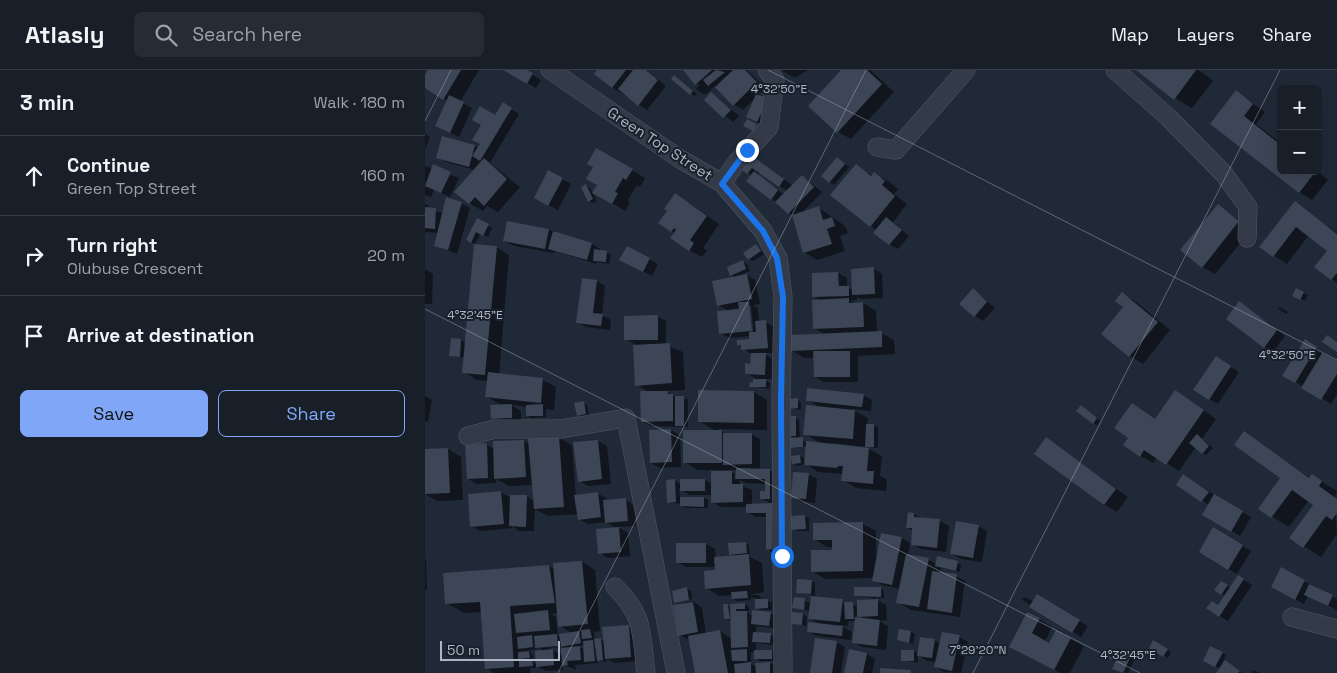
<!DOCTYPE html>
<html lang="en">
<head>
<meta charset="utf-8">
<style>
	body { margin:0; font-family:"Space Grotesk",sans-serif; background:#252c35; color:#f1f3f6 }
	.controls { position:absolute; right:15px; top:15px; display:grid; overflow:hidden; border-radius:8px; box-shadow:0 5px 20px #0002 }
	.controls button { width:45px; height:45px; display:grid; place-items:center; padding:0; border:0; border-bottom:1px solid #363d46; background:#181f29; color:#f1f3f6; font:25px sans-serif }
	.scale { position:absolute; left:15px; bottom:12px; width:120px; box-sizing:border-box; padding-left:5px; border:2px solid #aeb5c4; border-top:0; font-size:14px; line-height:18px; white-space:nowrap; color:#aeb5c4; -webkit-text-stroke:4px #19202c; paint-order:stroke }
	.stop { position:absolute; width:15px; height:15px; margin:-11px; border:4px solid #1a73e8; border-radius:50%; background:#fff }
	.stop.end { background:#1a73e8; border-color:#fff; box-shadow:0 1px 5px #0008 }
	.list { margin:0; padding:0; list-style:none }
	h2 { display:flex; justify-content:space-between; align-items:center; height:65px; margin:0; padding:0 20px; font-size:21px }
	h2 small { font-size:16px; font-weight:400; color:#9fa2a8 }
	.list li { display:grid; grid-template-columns:32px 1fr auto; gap:15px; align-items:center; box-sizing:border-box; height:80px; padding:0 20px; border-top:1px solid #363d46 }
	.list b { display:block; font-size:19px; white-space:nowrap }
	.list p { margin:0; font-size:16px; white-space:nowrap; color:#9fa2a8 }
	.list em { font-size:16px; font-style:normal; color:#9fa2a8 }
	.actions { display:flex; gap:10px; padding:15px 20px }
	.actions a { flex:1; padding:11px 0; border:1px solid #80a7f7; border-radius:8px; text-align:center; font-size:18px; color:#80a7f7 }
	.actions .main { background:#80a7f7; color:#111 }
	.icon { flex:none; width:28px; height:28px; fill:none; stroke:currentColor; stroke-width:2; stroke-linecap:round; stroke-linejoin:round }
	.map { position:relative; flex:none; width:912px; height:603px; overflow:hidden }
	header { display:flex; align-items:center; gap:30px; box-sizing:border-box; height:70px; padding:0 25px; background:#181f29; border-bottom:1px solid #363d46 }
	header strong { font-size:24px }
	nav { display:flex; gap:28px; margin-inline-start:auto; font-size:18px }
	.search { width:350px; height:45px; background:#252c35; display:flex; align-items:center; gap:12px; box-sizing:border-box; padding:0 18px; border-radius:8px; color:#9fa2a8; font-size:19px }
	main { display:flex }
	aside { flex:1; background:#181f29 }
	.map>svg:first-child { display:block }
</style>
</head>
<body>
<header>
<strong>Atlasly</strong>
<div class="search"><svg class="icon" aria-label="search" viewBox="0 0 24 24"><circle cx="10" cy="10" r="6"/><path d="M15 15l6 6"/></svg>Search here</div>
<nav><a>Map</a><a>Layers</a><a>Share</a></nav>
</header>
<main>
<aside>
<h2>3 min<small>Walk · 180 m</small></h2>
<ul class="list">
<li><svg class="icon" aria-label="ahead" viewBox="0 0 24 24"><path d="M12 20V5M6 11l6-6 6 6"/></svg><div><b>Continue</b><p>Green Top Street</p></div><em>160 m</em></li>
<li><svg class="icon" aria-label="right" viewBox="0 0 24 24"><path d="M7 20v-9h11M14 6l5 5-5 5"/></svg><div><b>Turn right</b><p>Olubuse Crescent</p></div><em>20 m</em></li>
<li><svg class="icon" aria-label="arrive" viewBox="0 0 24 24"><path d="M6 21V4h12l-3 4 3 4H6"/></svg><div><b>Arrive at destination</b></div></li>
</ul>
<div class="actions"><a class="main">Save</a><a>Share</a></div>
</aside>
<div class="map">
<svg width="912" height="603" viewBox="0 0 912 603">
	<rect width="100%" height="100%" fill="#202937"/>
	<g fill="#0007" fill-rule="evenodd">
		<path d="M 4,0 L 54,0 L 35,32 L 47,38 L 34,67 L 11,56 L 23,31 L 0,17 L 0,7 Z"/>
		<path d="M 80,0 L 100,0 L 116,10 L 111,18 Z"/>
		<path d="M 174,0 L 222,0 L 241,16 L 222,40 L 187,17 Z"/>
		<path d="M 260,0 L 322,0 L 340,18 L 332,26 L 342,30 L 341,56 L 322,47 L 331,27 L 318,40 L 309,35 L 290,16 L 280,25 L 271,19 L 274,15 Z"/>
		<path d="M 356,0 L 383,0 L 370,8 Z"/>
		<path d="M 417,0 L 445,0 L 469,22 L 426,69 L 413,62 Z"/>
		<path d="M 713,0 L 774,0 L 788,11 L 767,38 L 750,28 Z"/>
		<path d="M 248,9 L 253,9 L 272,24 L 270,26 L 266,24 Z"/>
		<path d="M 811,22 L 840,42 L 831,54 L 856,73 L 856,101 L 892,101 L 903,110 L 887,130 L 874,122 L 786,54 Z"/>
		<path d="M 286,23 L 314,46 L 308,52 L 280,30 Z"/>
		<path d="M 78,34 L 94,44 L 65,93 L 95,117 L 73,142 L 62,136 L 58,141 L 44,133 L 50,100 L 21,92 L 13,87 L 18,67 L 54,78 Z"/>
		<path d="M 0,64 L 5,67 L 0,80 Z"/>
		<path d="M 172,79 L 220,108 L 215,117 L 212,115 L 203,130 L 205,132 L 200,141 L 169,122 L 173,115 L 170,97 Z"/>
		<path d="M 412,88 L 424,97 L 409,115 L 397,106 Z"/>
		<path d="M 335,92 L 368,116 L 377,106 L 397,122 L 377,143 L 394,138 L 420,156 L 423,163 L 415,166 L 420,181 L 392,190 L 379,182 L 368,146 L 346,128 L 327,105 L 318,99 ZM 336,102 L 354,116 L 363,121 L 359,125 L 333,105 Z"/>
		<path d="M 0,96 L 34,108 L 25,127 L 9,120 L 6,127 L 0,125 Z"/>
		<path d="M 431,96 L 448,106 L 449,104 L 463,111 L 473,119 L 469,124 L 482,134 L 468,152 L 484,166 L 473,179 L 464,174 L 452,160 L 445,156 Z"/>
		<path d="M 124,102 L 146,114 L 133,140 L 110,128 Z"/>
		<path d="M 161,116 L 165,118 L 172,131 L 168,133 L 164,131 Z"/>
		<path d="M 263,132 L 294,154 L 278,178 L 282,181 L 277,187 L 264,180 L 247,161 Z"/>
		<path d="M 36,133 L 45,138 L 32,184 L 11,175 L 14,163 L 0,162 L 0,134 L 4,136 L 3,139 L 17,143 Z"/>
		<path d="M 870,133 L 912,163 L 912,213 L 891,197 L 904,181 L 884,165 L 862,194 L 836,177 Z"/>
		<path d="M 793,135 L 827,159 L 790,204 L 777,197 Z"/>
		<path d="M 53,150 L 67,158 L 63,167 L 56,163 L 50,174 L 42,170 Z"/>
		<path d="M 83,152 L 124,160 L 167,174 L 175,179 L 175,181 L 186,184 L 184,194 L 172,192 L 171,194 L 130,181 L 129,183 L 89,176 L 80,171 Z"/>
		<path d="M 331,176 L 339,184 L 328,191 L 324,189 Z"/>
		<path d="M 71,177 L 84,185 L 74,305 L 118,310 L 131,317 L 129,340 L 121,339 L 121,347 L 106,348 L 102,346 L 102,337 L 86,335 L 96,341 L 96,353 L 76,353 L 67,348 L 78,336 L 61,326 L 63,311 L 52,310 L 39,302 L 40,288 L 26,286 L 36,270 L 41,274 Z"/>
		<path d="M 202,178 L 233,194 L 227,206 L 205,195 Z"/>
		<path d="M 318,192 L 322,194 L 325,201 L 312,206 L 322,205 L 330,210 L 335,234 L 328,235 L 333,238 L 334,252 L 340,252 L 349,257 L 351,283 L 338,283 L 349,290 L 348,309 L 338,309 L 345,313 L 344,319 L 326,316 L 330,314 L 330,308 L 321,303 L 327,295 L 326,284 L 313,274 L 326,270 L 325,266 L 304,268 L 295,263 L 304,241 L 293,235 L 310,208 L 306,205 ZM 323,236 L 326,236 L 329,267 L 326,267 ZM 315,238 L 315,240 L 307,241 L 306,239 Z"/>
		<path d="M 0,199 L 8,204 L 7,234 L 0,234 Z"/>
		<path d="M 449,199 L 457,204 L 458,228 L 437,229 L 432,227 L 432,230 L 425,230 L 431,233 L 438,233 L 451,241 L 452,263 L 456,263 L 469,270 L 470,284 L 433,286 L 433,312 L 399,312 L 390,307 L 390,288 L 379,288 L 366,280 L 401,265 L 389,258 L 397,231 L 388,226 L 413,203 L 422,208 L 422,217 L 428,220 Z"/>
		<path d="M 172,211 L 180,216 L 177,245 L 186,250 L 185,260 L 161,257 L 152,252 Z"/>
		<path d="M 548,220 L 570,238 L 558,251 L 550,246 Z"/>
		<path d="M 872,220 L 883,225 L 880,231 L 869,225 Z"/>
		<path d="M 697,224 L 710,231 L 745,260 L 718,294 L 705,286 L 678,264 L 699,237 Z"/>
		<path d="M 855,237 L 863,242 L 861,244 L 853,239 Z"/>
		<path d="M 823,238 L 860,266 L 848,282 L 840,277 Z"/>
		<path d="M 232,246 L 241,251 L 241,275 L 258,282 L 260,320 L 241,321 L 251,327 L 263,329 L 263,357 L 226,356 L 217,351 L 224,322 L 212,315 L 213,276 L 201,269 Z"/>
		<path d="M 880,270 L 912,293 L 912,324 L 906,334 L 859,305 Z"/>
		<path d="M 799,293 L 814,302 L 793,334 L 784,329 Z"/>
		<path d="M 329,322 L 342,330 L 342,360 L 293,359 L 301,364 L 326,364 L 335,369 L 335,400 L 345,400 L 354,406 L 353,433 L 345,433 L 336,428 L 341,422 L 341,414 L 320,413 L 315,410 L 315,415 L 327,420 L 327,435 L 346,434 L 355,440 L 351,484 L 342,479 L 342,447 L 331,447 L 322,442 L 322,437 L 296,437 L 287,432 L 287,425 L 265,425 L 254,419 L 255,428 L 279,428 L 283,430 L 283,438 L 260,438 L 256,434 L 243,432 L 250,411 L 256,414 L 280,410 L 287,414 L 307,402 L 312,405 L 312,400 L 273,400 L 259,392 L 291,361 L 274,351 Z"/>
		<path d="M 438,325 L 447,330 L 446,341 L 426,339 L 443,348 L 442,355 L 453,357 L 453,378 L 406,373 L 406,375 L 444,379 L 457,386 L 455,406 L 462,410 L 461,421 L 431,418 L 418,410 L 418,404 L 393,402 L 381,394 L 372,396 L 368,393 L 375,386 L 381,389 L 382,378 L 373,373 L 372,375 L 378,379 L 367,377 L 367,372 L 373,369 L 367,366 L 370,348 L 374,350 L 375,369 L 381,372 L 397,374 L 380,364 L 396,338 L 382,330 Z"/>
		<path d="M 0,326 L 7,330 L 3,352 L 0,351 Z"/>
		<path d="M 763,329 L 791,349 L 777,369 L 788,378 L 781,385 L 771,377 L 754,401 L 732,387 L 728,393 L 715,386 L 705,367 L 707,335 L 731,350 Z"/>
		<path d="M 372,330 L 376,332 L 376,340 L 366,338 Z"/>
		<path d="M 158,333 L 162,335 L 164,346 L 157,348 L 153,345 Z"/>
		<path d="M 660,339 L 675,351 L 672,355 L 668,353 Z"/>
		<path d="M 246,360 L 255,365 L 256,397 L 235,398 L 226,393 Z"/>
		<path d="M 819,363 L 885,408 L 887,406 L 912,421 L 910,427 L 912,464 L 896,487 L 866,468 L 890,434 L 884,430 L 864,457 L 835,439 L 857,407 Z"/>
		<path d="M 134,368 L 147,375 L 151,427 L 172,423 L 181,428 L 182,431 L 201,430 L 209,435 L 211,456 L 193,457 L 203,463 L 205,486 L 183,488 L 175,483 L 191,458 L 181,452 L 163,454 L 154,449 L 153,444 L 123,446 L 110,439 L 109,461 L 94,461 L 87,456 L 87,458 L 55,461 L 46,456 L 76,422 L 86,428 L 101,426 L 109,431 L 108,415 L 84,416 L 71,409 L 71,413 L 52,414 L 43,409 L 61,374 L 69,379 L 69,372 L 99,371 L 105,374 Z"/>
		<path d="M 621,369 L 703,427 L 692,442 L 679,434 Z"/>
		<path d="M 173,371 L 182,376 L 186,414 L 163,416 L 154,411 Z"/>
		<path d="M 23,379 L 36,387 L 38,430 L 12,431 L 0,424 L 0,380 Z"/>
		<path d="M 383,404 L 392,409 L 390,433 L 376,432 L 367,427 Z"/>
		<path d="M 767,411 L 826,447 L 815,466 L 778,444 L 784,435 L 753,414 Z"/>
		<path d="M 489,444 L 497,449 L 515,451 L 524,456 L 521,482 L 496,479 L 487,474 L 488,461 L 482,457 Z"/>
		<path d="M 380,446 L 384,448 L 384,461 L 371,461 L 368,459 Z"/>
		<path d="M 438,454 L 451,461 L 451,489 L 457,465 L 477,468 L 485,473 L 483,486 L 503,489 L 511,494 L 532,492 L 536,495 L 535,502 L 516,498 L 515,503 L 531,506 L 540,511 L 535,547 L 486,540 L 473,532 L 475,519 L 457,515 L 448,508 L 400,509 L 387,501 L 408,481 L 408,477 L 402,477 L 389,469 Z"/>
		<path d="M 553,456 L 562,461 L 557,492 L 536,489 L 527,484 Z"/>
		<path d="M 789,459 L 826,481 L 812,504 L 775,482 Z"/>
		<path d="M 320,473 L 324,475 L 325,487 L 337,493 L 339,522 L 325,525 L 334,525 L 337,530 L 347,532 L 347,540 L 336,540 L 332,538 L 332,529 L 326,527 L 326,530 L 312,531 L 308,529 L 308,525 L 294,526 L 281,518 L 291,497 L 261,497 L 252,492 L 281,474 L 290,479 L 291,488 L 310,487 L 305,484 Z"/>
		<path d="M 0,489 L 1,490 L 2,520 L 0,520 Z"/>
		<path d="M 157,492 L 170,500 L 175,561 L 169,562 L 170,570 L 180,571 L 203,556 L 212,561 L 215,591 L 190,593 L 181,589 L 182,592 L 173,590 L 173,593 L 150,595 L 151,600 L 137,594 L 138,600 L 121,601 L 111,596 L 111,598 L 105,598 L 105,603 L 69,603 L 61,598 L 57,542 L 39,543 L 22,533 L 124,496 L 130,500 ZM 134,543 L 135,556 L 147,563 L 133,566 L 131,547 L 126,544 ZM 159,575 L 160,580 L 153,576 ZM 112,577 L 119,581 L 112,594 L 105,590 L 109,590 L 108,585 L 104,580 L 112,579 ZM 137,577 L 138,586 L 124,578 Z"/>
		<path d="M 857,499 L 912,529 L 912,540 L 883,526 L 879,534 L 856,522 Z"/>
		<path d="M 814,507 L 827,515 L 803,551 L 794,546 L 794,536 L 801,526 L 797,524 L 796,512 L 806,518 Z"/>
		<path d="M 386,511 L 390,513 L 390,527 L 417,531 L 433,537 L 448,530 L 448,528 L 430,526 L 456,519 L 459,521 L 459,528 L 449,528 L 461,535 L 462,550 L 454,551 L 463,556 L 461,580 L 437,577 L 428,572 L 431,551 L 424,551 L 423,556 L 415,555 L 427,562 L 426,570 L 392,566 L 383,561 L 396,555 L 384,548 L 385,541 L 369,538 L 370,528 L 386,533 L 387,525 L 372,522 ZM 432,545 L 440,549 L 432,549 Z"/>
		<path d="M 262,519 L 266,521 L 267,529 L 250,533 Z"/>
		<path d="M 613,525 L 663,556 L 656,567 L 597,530 L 599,527 L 609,532 Z"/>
		<path d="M 268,531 L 277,538 L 281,564 L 295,561 L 307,569 L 307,551 L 300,549 L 299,535 L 306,537 L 320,534 L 324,537 L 324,541 L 319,541 L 328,546 L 345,543 L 349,545 L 348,558 L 331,556 L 331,563 L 349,566 L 349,575 L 331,573 L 331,581 L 347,581 L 351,583 L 351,591 L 335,591 L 331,588 L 331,582 L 326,582 L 326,594 L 332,597 L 345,593 L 354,598 L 354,603 L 271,603 L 265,570 L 254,565 L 255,535 L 253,534 Z"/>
		<path d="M 378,544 L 382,547 L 381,556 L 367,553 Z"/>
		<path d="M 614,549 L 627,557 L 620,572 L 625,574 L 631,562 L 659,576 L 645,603 L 635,603 L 586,576 Z"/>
		<path d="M 486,562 L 490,564 L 488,574 L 474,570 Z"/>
		<path d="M 534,567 L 543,572 L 536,603 L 519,602 L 511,597 L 512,592 L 502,591 L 493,585 L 493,593 L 477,590 L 477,581 L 489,581 L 494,584 L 509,570 L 516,574 Z"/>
		<path d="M 411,572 L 420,577 L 416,603 L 387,603 Z"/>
		<path d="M 729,572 L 746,582 L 743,588 L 725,578 Z"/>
		<path d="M 786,577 L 801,585 L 796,596 L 809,597 L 817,603 L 792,603 L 795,599 L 785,593 Z"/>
		<path d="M 442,584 L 450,589 L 447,603 L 420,603 Z"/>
		<path d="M 705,588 L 709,590 L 703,603 L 693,601 Z"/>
		<path d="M 828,600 L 835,603 L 827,603 Z"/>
	</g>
	<g fill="#3c4657">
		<path d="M 3,0 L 36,0 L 18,30 L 0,18 L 0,5 Z"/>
		<path d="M 78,0 L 102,0 L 108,3 L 102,14 Z"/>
		<path d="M 172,0 L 201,0 L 187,18 L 169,4 Z"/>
		<path d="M 208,0 L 221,0 L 233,10 L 213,36 L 193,19 Z"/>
		<path d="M 258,0 L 287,0 L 270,15 Z"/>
		<path d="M 291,0 L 300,2 L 283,16 L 278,10 Z"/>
		<path d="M 308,0 L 320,0 L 332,12 L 308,36 L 290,17 Z"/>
		<path d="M 416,0 L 442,0 L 457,14 L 412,63 L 383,36 Z"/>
		<path d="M 711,0 L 771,0 L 749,30 Z"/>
		<path d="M 249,5 L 268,21 L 265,25 L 246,9 Z"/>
		<path d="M 811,20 L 828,34 L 819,46 L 856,75 L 856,101 L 891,101 L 874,123 L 785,54 Z"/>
		<path d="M 286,22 L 306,40 L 298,48 L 279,30 Z"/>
		<path d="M 331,24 L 343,29 L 332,52 L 321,47 Z"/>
		<path d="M 24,25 L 39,32 L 25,63 L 10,56 Z"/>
		<path d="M 78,32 L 87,38 L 55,91 L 47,86 L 55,74 L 47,70 L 56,55 L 47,50 L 55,36 L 70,45 Z"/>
		<path d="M 322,49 L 332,54 L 328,61 L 318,56 Z"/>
		<path d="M 17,66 L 50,75 L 44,97 L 11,88 Z"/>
		<path d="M 171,78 L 208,99 L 201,110 L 198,108 L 190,122 L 193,123 L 187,134 L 167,123 L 172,115 L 161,109 L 168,97 L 162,94 Z"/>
		<path d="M 326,85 L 359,109 L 354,117 L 327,98 L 322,104 L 316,99 Z"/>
		<path d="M 412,87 L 420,94 L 404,113 L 396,106 Z"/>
		<path d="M 59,88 L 82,109 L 59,136 L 50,127 L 44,134 L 29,122 Z"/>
		<path d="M 8,94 L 26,102 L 16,123 L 0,116 Z"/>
		<path d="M 431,94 L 446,106 L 449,102 L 460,111 L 457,115 L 470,126 L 445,157 L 405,125 Z"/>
		<path d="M 123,100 L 138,108 L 123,136 L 109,128 Z"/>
		<path d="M 329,101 L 353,120 L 346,130 L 321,111 Z"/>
		<path d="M 377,105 L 389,117 L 363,144 L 350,132 Z"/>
		<path d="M 161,114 L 168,129 L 163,132 L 156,117 Z"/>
		<path d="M 250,123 L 282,146 L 265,170 L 269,173 L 264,181 L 245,168 L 251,160 L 249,158 L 246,162 L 233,153 L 242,141 L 239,139 Z"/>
		<path d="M 21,127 L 37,132 L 23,180 L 9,176 Z"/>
		<path d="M 870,131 L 912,164 L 912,203 L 906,210 L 889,197 L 902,181 L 871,157 L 848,187 L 834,177 Z"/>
		<path d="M 793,134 L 814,151 L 777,198 L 755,180 Z"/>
		<path d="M 394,136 L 398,150 L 407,147 L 410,156 L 402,159 L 407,174 L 378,183 L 367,145 Z"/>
		<path d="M 0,137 L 11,138 L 10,159 L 0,158 Z"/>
		<path d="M 461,147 L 477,160 L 464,175 L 448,163 Z"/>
		<path d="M 52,148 L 64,154 L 58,166 L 51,162 L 46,173 L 41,170 Z"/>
		<path d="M 82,151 L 124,159 L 120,179 L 78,171 Z"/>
		<path d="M 128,161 L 167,173 L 162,190 L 123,179 Z"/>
		<path d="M 49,174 L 72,176 L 60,305 L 37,303 Z"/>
		<path d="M 331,174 L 336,181 L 323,190 L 318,183 Z"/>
		<path d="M 202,176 L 225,188 L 218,202 L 194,190 Z"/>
		<path d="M 169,179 L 182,181 L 181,192 L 168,191 Z"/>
		<path d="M 318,190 L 321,199 L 305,206 L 302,197 Z"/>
		<path d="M 449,197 L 450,224 L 427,225 L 426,199 Z"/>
		<path d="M 413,202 L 414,216 L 424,216 L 424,226 L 387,227 L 387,203 Z"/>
		<path d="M 322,204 L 327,229 L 292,236 L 287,211 Z"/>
		<path d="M 157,208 L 172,210 L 168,243 L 178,244 L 176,256 L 151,253 Z"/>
		<path d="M 548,218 L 562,232 L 549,247 L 534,234 Z"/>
		<path d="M 871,218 L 879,222 L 875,230 L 867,226 Z"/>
		<path d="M 697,222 L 733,252 L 704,287 L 676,264 L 698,237 L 690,231 Z"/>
		<path d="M 424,228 L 424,233 L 438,232 L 439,257 L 388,259 L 387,230 Z"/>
		<path d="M 814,231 L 852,260 L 839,278 L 801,249 Z"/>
		<path d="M 313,232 L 324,232 L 327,261 L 294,264 L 292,241 L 314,239 Z"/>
		<path d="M 233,245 L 233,270 L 199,270 L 199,246 Z"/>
		<path d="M 341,250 L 343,278 L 316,280 L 316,275 L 312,275 L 312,270 L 324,269 L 324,262 L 331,262 L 330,251 Z"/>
		<path d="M 457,261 L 457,277 L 365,281 L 364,265 Z"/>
		<path d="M 902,265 L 912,272 L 912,282 L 897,272 Z"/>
		<path d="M 26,268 L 36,269 L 35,287 L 24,286 Z"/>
		<path d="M 880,269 L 892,277 L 870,313 L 857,306 Z"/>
		<path d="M 245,273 L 247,313 L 210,316 L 208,275 Z"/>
		<path d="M 388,281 L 425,281 L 425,307 L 389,307 Z"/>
		<path d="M 326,283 L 341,283 L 340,305 L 320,304 L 320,293 L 325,294 Z"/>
		<path d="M 897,283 L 912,291 L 912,304 L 896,330 L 876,318 Z"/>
		<path d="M 791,286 L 806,296 L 784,330 L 768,320 Z"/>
		<path d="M 63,302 L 118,308 L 116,333 L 60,327 Z"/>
		<path d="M 328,309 L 341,309 L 341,317 L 324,317 L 325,312 L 328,313 Z"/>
		<path d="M 382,318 L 439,324 L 437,337 L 381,331 Z"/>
		<path d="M 273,320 L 329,321 L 329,353 L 273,352 Z"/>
		<path d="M 750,320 L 779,340 L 741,395 L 719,380 L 715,387 L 698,375 L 703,368 L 689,358 L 707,333 L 730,349 Z"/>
		<path d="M 215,321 L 243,321 L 243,324 L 248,324 L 248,351 L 216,352 Z"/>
		<rect x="250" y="326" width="9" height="30"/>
		<path d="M 373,328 L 373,338 L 365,339 L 365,329 Z"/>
		<path d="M 159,331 L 161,344 L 152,346 L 149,333 Z"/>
		<path d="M 87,334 L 87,348 L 66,349 L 65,335 Z"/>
		<path d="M 118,334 L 118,346 L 101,346 L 101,335 Z"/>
		<path d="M 381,335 L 430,340 L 428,369 L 378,365 Z"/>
		<path d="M 656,335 L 672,348 L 668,354 L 651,341 Z"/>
		<rect x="366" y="346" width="5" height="20"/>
		<path d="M 441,354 L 449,354 L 449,377 L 440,377 Z"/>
		<path d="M 246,359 L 247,392 L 225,393 L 224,360 Z"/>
		<rect x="258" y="360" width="39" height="33"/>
		<path d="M 819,361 L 884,408 L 887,404 L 897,411 L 894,416 L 912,429 L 912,443 L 907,450 L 901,446 L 878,478 L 864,468 L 888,435 L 867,420 L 846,448 L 833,439 L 855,408 L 809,375 Z"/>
		<path d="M 298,363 L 327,363 L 327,394 L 298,395 Z"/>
		<path d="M 772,364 L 784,376 L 777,384 L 764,373 Z"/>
		<path d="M 134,366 L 139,437 L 109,439 L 103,369 Z"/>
		<path d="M 378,367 L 378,377 L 365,378 L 365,374 L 361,374 L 361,371 L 366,371 L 365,368 Z"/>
		<path d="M 621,367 L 691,419 L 679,435 L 609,384 Z"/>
		<path d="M 99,370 L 101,407 L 69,409 L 68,371 Z"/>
		<path d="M 173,370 L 177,409 L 153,412 L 148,372 Z"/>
		<path d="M 381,371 L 444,378 L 442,401 L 449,401 L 448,414 L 416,411 L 418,396 L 413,396 L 412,398 L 379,395 Z"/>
		<path d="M 62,373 L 63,408 L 42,409 L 40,374 Z"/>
		<path d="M 23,378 L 25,423 L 0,424 L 0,379 Z"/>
		<path d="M 375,385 L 376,393 L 367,394 L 366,386 Z"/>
		<path d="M 311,398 L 345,399 L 345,429 L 335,429 L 335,421 L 340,421 L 340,409 L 310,409 Z"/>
		<path d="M 286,401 L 307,401 L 307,414 L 318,414 L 318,432 L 286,433 Z"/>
		<path d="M 368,402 L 384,403 L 381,429 L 366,428 Z"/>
		<path d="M 758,404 L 784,422 L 776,432 L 751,415 Z"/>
		<path d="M 250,409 L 251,432 L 242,433 L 241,410 Z"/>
		<rect x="255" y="409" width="25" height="12"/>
		<path d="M 76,421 L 79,454 L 45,457 L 43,424 Z"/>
		<path d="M 173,422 L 176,447 L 153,450 L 149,425 Z"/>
		<path d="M 789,424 L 818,441 L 806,462 L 777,445 Z"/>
		<path d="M 85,425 L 102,425 L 101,457 L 84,456 Z"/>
		<path d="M 255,427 L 279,427 L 279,437 L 255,436 Z"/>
		<path d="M 201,428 L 203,451 L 180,453 L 178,430 Z"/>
		<path d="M 347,433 L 347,479 L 341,480 L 341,443 L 321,443 L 321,434 Z"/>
		<path d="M 483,442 L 489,443 L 489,447 L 515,449 L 512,478 L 486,475 L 487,458 L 481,458 Z"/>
		<path d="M 380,445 L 381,459 L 366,460 L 366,446 Z"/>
		<path d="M 531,451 L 554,455 L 548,488 L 525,484 Z"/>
		<path d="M 438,452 L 438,501 L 386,502 L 386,480 L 407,480 L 407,470 L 388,470 L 388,453 Z"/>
		<path d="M 194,457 L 196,482 L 173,484 L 171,459 Z"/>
		<path d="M 788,457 L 818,475 L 803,500 L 774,482 Z"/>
		<path d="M 456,463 L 477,467 L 467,515 L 447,511 Z"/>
		<path d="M 321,472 L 322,483 L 304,485 L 303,473 Z"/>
		<rect x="251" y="473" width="30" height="20"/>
		<path d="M 324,484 L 326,515 L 280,519 L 279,501 L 290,500 L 289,487 Z"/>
		<path d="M 481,484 L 504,488 L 494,537 L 471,533 Z"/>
		<path d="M 512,486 L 533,491 L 531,501 L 510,496 Z"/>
		<path d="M 157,491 L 163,554 L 133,557 L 128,493 Z"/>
		<path d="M 124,495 L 130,533 L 85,536 L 89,597 L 60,599 L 55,532 L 20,534 L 18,503 Z"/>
		<path d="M 856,497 L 880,510 L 870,530 L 846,517 Z"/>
		<path d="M 507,501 L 532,504 L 527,543 L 502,539 Z"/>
		<path d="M 813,505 L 819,509 L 794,547 L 781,538 L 787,531 L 793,535 Z"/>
		<path d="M 372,509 L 387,510 L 386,524 L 371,523 Z"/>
		<path d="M 796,511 L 803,515 L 796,525 L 789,520 Z"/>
		<path d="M 884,514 L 908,525 L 903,536 L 879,525 Z"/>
		<path d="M 262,517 L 264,530 L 249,533 L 247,521 Z"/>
		<path d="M 429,517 L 456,517 L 456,527 L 429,526 Z"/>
		<path d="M 322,521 L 323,528 L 307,529 L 306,522 Z"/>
		<path d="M 612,524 L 655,550 L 647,563 L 604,537 Z"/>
		<path d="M 386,526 L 418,529 L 415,552 L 383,549 Z"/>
		<path d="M 369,527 L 380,528 L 379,540 L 367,538 Z"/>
		<path d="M 330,529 L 343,529 L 343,538 L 330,539 Z"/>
		<path d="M 453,529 L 453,546 L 432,547 L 432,530 Z"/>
		<path d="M 268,532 L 273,562 L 253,566 L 248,535 Z"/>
		<path d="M 419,532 L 428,532 L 429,549 L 420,549 Z"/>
		<path d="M 320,533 L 320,539 L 311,539 L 311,541 L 322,541 L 323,577 L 306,578 L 305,534 Z"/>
		<path d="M 298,534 L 303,534 L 305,549 L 299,549 Z"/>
		<path d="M 123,540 L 125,560 L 91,563 L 89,544 Z"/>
		<path d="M 327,540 L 346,542 L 344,556 L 326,554 Z"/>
		<path d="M 367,542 L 378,543 L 377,555 L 366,554 Z"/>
		<path d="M 602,542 L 615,548 L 607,563 L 624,573 L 631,560 L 646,568 L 629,600 L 584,577 Z"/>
		<path d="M 430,547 L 455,550 L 452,576 L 427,573 Z"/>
		<path d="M 383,552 L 418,556 L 417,566 L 382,562 Z"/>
		<path d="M 204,555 L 206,587 L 180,589 L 177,557 Z"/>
		<path d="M 165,559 L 167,568 L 157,569 L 156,560 Z"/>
		<path d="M 474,559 L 486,561 L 484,573 L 472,570 Z"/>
		<path d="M 295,560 L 303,603 L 270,603 L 263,566 Z"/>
		<path d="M 154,561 L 156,573 L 136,577 L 134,564 Z"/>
		<path d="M 328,562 L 346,563 L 345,573 L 327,572 Z"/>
		<path d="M 517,562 L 535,565 L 527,601 L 509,597 Z"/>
		<path d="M 132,564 L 133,576 L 110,578 L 109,566 Z"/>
		<path d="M 107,565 L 108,577 L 93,579 L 92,567 Z"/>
		<path d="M 495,567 L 510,569 L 507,588 L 492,586 Z"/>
		<path d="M 176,568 L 178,590 L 172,591 L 169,569 Z"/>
		<path d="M 390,568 L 412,571 L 407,603 L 385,603 Z"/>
		<path d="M 168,570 L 170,591 L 159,592 L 158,571 Z"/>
		<path d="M 728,570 L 743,579 L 738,587 L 724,578 Z"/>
		<path d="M 155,576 L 156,590 L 142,591 L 143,595 L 137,596 L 136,578 Z"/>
		<path d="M 785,576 L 798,582 L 790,597 L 778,591 Z"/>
		<path d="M 128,579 L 129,595 L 111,597 L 110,581 Z"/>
		<path d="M 322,579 L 322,591 L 307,591 L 306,580 Z"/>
		<path d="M 424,579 L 442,583 L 438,603 L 419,603 Z"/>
		<rect x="329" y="580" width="18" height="9"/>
		<rect x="476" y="580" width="13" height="11"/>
		<path d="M 104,581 L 105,588 L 93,589 L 93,582 Z"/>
		<path d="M 695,582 L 706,586 L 698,603 L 687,599 Z"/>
		<path d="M 107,590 L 108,596 L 94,597 L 94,591 Z"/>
		<path d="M 800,590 L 815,601 L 813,603 L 791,603 Z"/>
		<path d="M 326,592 L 326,603 L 310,603 L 309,594 Z"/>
		<path d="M 345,592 L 345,603 L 331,603 L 330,593 Z"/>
		<path d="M 455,598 L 486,600 L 486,603 L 455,603 Z"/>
	</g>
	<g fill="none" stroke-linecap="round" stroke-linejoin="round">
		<defs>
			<g id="minor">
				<path d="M 125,0 L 255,89 L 297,113 L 338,161 L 353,188 L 358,227 L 356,330 L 358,603"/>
				<path d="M 690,0 L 744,48 L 799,104 L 823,137 L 822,168"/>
				<path d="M 452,77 L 471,80 L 541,0"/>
				<path d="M 297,113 L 312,92 L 344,57 L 350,10 L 342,0"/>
				<path d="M 43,366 L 70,359 L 136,359 L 201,348 L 251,603"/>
				<path d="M 190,517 C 220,546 216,564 221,603"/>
				<path d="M 867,547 L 912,559"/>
			</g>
		</defs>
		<use href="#minor" stroke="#515865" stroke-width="19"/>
		<use href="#minor" stroke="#343b48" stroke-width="18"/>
	</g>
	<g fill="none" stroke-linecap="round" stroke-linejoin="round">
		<path stroke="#1a73e8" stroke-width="6" d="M 322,80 L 297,114 L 338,161 L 352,188 L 358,227 L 356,330 L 357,486"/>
	</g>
	<path fill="none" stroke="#aeb5c4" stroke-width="1" stroke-opacity="0.45" d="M 343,0 L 912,290M 0,51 L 26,0M 0,239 L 715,603M 133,603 L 441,0M 548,603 L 855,0"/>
	<g text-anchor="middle" stroke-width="4" stroke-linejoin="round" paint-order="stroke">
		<g font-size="15" fill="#aeb5c4" stroke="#19202c">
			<text transform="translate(235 74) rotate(33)" y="5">Green Top Street</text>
		</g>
	</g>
	<g font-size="12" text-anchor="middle" fill="#aeb5c4" stroke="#19202c" stroke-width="4" stroke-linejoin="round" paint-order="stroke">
		<text x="354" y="23">4°32'50"E</text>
		<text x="50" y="249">4°32'45"E</text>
		<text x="862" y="289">4°32'50"E</text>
		<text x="553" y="584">7°29'20"N</text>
		<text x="703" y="589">4°32'45"E</text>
	</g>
</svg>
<div class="controls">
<button>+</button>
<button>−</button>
</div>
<div class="scale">50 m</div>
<div class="stop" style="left:357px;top:486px"></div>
<div class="stop end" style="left:322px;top:80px"></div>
</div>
</main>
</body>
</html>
